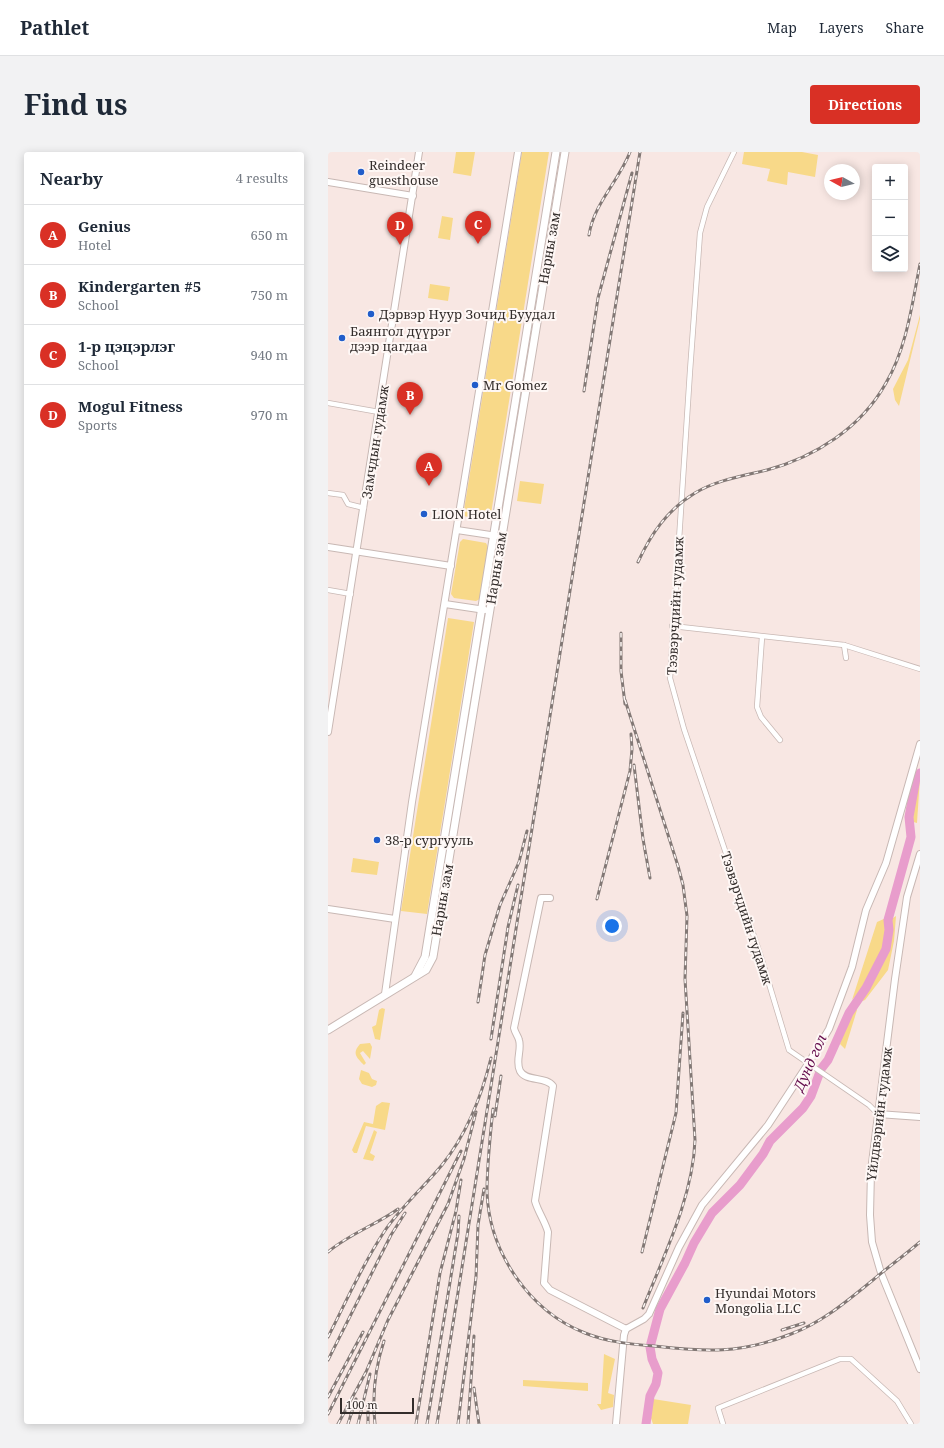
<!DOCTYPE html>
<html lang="en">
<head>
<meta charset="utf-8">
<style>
	body { margin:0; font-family:"Noto Serif",serif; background:#f2f2f3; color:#1f2937 }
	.controls { position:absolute; right:12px; top:12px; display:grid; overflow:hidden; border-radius:4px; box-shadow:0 2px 10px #0003 }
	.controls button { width:36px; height:36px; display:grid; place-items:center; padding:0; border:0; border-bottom:1px solid #e0e1e3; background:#fff; color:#1f2937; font:20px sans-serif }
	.compass { position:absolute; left:496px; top:12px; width:36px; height:36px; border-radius:50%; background:#fff; box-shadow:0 2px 10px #0003; rotate:278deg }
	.scale { position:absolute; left:12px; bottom:10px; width:74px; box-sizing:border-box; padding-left:4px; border:2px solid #332d2b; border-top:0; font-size:11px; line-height:14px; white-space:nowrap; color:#332d2b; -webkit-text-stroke:3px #fef7f5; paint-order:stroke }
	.you { position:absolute; left:284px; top:774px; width:14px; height:14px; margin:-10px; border:3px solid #fff; border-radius:50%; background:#1a73e8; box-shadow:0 0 0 6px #1a73e833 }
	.badge { display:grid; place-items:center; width:26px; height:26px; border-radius:50%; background:#d93025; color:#fff; font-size:13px; font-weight:700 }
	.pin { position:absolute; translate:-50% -33px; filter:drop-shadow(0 1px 2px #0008) }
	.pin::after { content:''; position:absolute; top:21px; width:14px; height:12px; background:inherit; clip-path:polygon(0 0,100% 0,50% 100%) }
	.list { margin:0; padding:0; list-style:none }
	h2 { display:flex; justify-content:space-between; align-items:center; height:52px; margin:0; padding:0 16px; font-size:17px }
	h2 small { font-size:13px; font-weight:400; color:#747a83 }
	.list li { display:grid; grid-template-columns:26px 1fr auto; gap:12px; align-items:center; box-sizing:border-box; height:60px; padding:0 16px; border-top:1px solid #e0e1e3 }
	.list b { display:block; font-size:15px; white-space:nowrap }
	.list p { margin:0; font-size:13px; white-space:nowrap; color:#747a83 }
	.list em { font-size:13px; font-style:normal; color:#747a83 }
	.icon { flex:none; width:22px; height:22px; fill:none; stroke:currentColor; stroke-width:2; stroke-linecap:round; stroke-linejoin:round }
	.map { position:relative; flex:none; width:592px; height:1272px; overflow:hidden; border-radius:4px }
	header { display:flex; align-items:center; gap:24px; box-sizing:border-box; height:56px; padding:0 20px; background:#fff; border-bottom:1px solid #e0e1e3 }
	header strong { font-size:19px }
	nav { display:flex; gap:22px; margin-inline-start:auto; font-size:14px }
	.intro { display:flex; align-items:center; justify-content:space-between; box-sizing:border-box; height:96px; padding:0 24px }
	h1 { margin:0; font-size:28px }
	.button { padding:10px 18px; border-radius:4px; background:#d93025; color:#fff; font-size:14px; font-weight:700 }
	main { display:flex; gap:24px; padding:0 24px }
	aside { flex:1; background:#fff; border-radius:4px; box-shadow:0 2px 10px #0003 }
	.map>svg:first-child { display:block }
</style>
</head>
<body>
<header>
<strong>Pathlet</strong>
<nav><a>Map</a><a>Layers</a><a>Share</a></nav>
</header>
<div class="intro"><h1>Find us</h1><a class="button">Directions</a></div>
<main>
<aside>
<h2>Nearby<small>4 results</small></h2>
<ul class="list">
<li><span class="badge">A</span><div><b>Genius</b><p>Hotel</p></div><em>650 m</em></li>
<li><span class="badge">B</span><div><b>Kindergarten #5</b><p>School</p></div><em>750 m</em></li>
<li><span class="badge">C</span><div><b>1-р цэцэрлэг</b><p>School</p></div><em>940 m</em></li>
<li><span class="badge">D</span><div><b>Mogul Fitness</b><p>Sports</p></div><em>970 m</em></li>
</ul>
</aside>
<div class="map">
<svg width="592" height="1272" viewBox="0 0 592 1272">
	<rect width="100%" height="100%" fill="#f8e7e3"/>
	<g fill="#f8d989">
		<path d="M 128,0 L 147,0 L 143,24 L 125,21 Z"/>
		<path d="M 194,0 L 221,0 L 162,368 L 135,364 Z"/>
		<path d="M 416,0 L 474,0 L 490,3 L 487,25 L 460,20 L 459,33 L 439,29 L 442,17 L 414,12 Z"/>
		<path d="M 114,64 L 125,66 L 122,88 L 110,86 Z"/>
		<path d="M 102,132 L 122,135 L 120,149 L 100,146 Z"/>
		<path d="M 592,163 L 592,167 L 571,254 L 567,248 L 565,237 L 580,208 Z"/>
		<path d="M 192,329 L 216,332 L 213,352 L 189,349 Z"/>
		<path d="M 135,387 L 158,391 L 160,395 L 152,447 L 148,449 L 126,446 L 123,442 L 132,390 Z"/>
		<path d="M 120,466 L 146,470 L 99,762 L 73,759 Z"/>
		<path d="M 592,625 L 589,671 L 582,669 L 589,632 Z"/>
		<path d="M 25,706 L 51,710 L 49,723 L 23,720 Z"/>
		<path d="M 568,764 L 566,789 L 560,818 L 537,848 L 532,850 C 549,824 562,799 562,768 Z"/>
		<path d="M 558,766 C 558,773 559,781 558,788 C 554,809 538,832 524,848 L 549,770 Z"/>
		<path d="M 54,856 L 57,857 L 52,888 L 47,887 L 44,875 L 48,873 L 51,858 Z"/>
		<path d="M 526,856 L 529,858 L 517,897 L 512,892 L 518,873 Z"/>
		<path d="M 42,891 L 44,895 L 42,907 L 35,899 L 32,901 L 38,911 L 36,913 C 28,905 24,901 32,892 Z"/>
		<path d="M 33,918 L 41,921 L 44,927 L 49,929 L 48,933 L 44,935 L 34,932 L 31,927 Z"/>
		<path d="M 54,950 L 62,951 L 57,978 L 38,974 L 29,1001 L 26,1001 L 24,998 L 36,970 L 45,972 L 48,954 Z"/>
		<path d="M 46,978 L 49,980 L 42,1001 L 47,1004 L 45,1009 L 35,1007 Z"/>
		<path d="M 276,1202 L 287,1207 L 280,1241 L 286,1243 L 285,1255 L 273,1258 L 269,1252 L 273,1252 Z"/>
		<path d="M 195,1228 L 260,1231 L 260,1239 L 195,1234 Z"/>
		<path d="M 325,1247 L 363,1253 L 360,1272 L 325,1272 L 323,1266 Z"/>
	</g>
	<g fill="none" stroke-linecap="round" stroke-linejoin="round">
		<path stroke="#e89dcc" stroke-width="9" d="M 318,1272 L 322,1244 L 328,1232 L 330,1221 L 324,1207 L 322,1195 L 332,1157 L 357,1111 L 366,1091 L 384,1061 L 412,1033 L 435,1002 L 442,989 L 475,956 L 483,944 L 493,917 L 500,908 L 521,861 L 538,836 L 558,797 L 561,778 L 560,768 L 583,685 L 581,665 L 588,626 L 592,621"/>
		<defs>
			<g id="street">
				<path d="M 406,0 L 379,55 L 372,81 L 362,219 L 342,526 L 356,577 L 433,805 L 461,898 L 541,953 L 550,962"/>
				<path d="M 0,251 L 51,260"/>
				<path d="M 0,341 L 15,343 L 20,352 L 36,356"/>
				<path d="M 0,438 L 23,442"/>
				<path d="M 344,474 L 516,493 L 592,517"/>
				<path d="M 434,485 L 429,555 L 433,565 L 452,588"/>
				<path d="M 516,493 L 518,506"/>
				<path d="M 395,1272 L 390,1256 L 512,1207 L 523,1207 L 569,1249 L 583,1272"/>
			</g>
			<g id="secondary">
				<path d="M 0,30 L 85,44"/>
				<path d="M 129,378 L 169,384"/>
				<path d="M 0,395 L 123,414"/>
				<path d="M 117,452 L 157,458"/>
				<path d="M 0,580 L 91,0"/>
				<path d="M 592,702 L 579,745 L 567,827 L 543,1019 L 542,1063 L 544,1090 L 553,1121 L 592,1217"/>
				<path d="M 222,746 L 213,746 L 186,876 C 187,881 190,884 191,888 C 194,898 187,909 192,919 C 198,930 218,924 225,934 L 207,1049 C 210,1060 217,1069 220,1080 L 216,1131 L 222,1138 L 298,1177 L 316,1167 L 321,1162 L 351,1095 L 374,1053 L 440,973 L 480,912 L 501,877 L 524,815 L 538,758 L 558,711 L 592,592"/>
				<path d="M 0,757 L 67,767"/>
				<path d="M 57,842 L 84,650 L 190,0"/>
				<path d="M 550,962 L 592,965"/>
				<path d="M 288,1272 L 296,1183 L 298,1177"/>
			</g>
			<g id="primary">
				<path d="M 87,824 L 97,805 L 228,0"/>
				<path d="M 0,878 L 98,818 L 105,805 L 237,0"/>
			</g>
		</defs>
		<use href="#street" stroke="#c8b8b4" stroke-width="6"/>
		<use href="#secondary" stroke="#c8b8b4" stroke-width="8"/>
		<use href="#primary" stroke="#c8b8b4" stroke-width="9"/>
		<use href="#street" stroke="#fff" stroke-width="4.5"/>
		<use href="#secondary" stroke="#fff" stroke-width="6"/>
		<use href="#primary" stroke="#fff" stroke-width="7"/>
		<defs>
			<g id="rail">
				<path d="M 261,83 C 266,51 291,29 302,0"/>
				<path d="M 256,239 L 270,146 L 304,21"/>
				<path d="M 310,410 C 323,382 339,358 367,341 C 388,328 415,324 439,318 C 487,305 533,276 558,231 C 579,195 584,152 592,112"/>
				<path d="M 293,481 L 293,519 L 297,552"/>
				<path d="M 297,548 L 350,714 L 355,733 L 359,764 L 357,827 L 367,988 C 365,1045 336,1103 315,1156"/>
				<path d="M 306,613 L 315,687 L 322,726"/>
				<path d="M 269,747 L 302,619 L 304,597 L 303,582"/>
				<path d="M 150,850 L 157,803 L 172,753 L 191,710 L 199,679"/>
				<path d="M 163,887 L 180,775 L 190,733"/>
				<path d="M 165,957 C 162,985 159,1012 159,1040 C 161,1100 201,1159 257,1181 C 279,1190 302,1192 326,1194 C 378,1200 412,1202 463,1182 C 495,1170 519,1149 545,1128 C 560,1115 577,1103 592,1090"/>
				<path d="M 167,964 L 173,924"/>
				<path d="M 0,1100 C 21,1082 48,1073 70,1057"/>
				<path d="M 314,1100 L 348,961 L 355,861"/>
				<path d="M 454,1178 L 476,1171"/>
				<path d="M 0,1185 C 18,1150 34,1113 56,1080 C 72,1056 95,1036 114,1013 C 138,983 154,943 163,906"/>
				<path d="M 0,1208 L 63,1083 L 77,1061"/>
				<path d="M 146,1236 L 151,1272"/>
				<path d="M 0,1245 L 35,1180"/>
				<path d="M 40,1251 L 40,1272"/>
				<path d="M 0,1262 L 133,999"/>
				<path d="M 10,1272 L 38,1220 L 60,1168 L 120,1052 L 136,1007 L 148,960"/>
				<path d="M 20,1272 L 28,1247"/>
				<path d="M 30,1272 L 42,1222"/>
				<path d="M 47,1272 C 44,1244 47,1216 56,1189"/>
				<path d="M 88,1272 L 112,1121 L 128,1059 L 133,1028"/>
				<path d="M 99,1272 L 130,1081 L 131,1064"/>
				<path d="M 109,1272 L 312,0"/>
				<path d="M 130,1272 L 148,1125 L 150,1073 L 156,1037"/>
				<path d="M 140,1272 L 146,1184"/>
			</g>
		</defs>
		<use href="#rail" stroke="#827875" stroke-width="3"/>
		<use href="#rail" stroke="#fef7f5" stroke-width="1.5" stroke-dasharray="4.5" stroke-linecap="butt"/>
	</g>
	<g fill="#215dca" stroke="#fef7f5" stroke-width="1.5">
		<circle cx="33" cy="20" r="4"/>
		<circle cx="43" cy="162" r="4"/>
		<circle cx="14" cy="186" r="4"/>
		<circle cx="147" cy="233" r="4"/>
		<circle cx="96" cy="362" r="4"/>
		<circle cx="49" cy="688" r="4"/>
		<circle cx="379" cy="1148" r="4"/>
	</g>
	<g text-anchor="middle" stroke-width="4" stroke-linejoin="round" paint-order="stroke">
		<g font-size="13" fill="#332d2b" stroke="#fef7f5" text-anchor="start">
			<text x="41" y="18">Reindeer<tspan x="41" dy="15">guesthouse</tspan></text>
			<text x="51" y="167">Дэрвэр Нуур Зочид Буудал</text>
			<text x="22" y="184">Баянгол дүүрэг<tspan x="22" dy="15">дээр цагдаа</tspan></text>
			<text x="155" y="238">Mr Gomez</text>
			<text x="104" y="367">LION Hotel</text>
			<text x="57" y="693">38-р сургууль</text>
			<text x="387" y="1146">Hyundai Motors<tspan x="387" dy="15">Mongolia LLC</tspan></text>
		</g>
		<g font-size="13" fill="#332d2b" stroke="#fef7f5">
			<text transform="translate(221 96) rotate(-80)" y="5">Нарны зам</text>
			<text transform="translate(47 290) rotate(-81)" y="5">Замчдын гудамж</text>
			<text transform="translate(168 416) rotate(-81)" y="5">Нарны зам</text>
			<text transform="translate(347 454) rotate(-87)" y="5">Тээвэрчдийн гудамж</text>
			<text transform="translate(114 748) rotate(-80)" y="5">Нарны зам</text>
			<text transform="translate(419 766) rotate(72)" y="5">Тээвэрчдийн гудамж</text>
			<text transform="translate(551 962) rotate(-83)" y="5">Yйлдвэрийн гудамж</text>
		</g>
		<g font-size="14" font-style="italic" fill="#640d4d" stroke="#fef7f5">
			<text transform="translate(482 911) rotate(-66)" y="5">Дунд гол</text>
		</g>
	</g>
</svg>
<div class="controls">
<button>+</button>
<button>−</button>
<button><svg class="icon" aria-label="layers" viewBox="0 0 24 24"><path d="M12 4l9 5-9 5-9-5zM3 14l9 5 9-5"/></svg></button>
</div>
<svg class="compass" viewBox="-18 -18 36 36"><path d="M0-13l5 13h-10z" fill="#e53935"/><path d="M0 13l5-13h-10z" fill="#747a83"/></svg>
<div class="scale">100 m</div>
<div class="you"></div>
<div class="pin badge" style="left:101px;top:334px">A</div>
<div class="pin badge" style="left:82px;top:263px">B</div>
<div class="pin badge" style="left:150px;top:92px">C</div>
<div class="pin badge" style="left:72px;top:93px">D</div>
</div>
</main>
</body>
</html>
